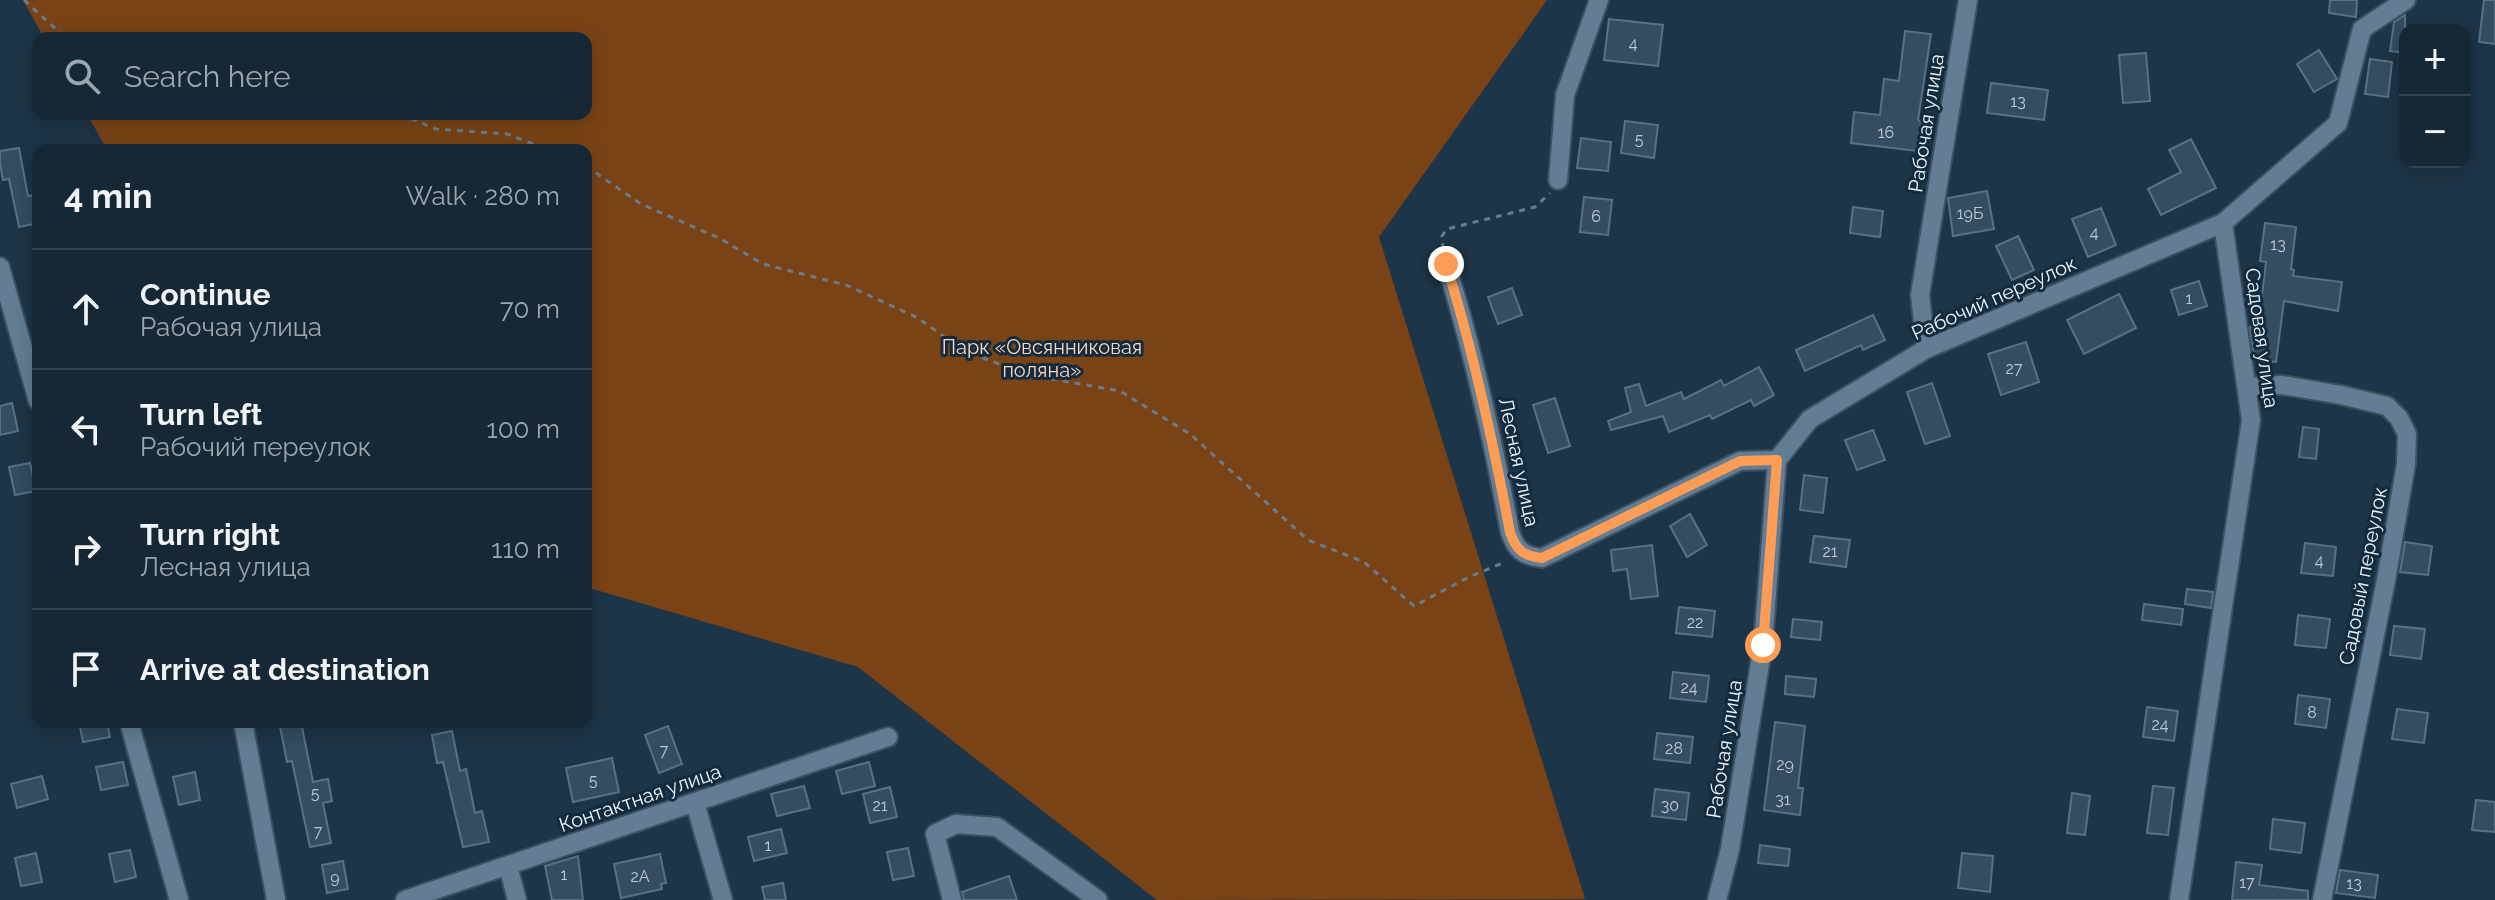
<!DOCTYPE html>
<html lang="en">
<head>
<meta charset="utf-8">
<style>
	body { margin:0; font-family:Raleway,sans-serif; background:#1f303e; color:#f1f3f6 }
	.controls { position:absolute; right:24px; top:24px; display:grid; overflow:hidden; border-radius:16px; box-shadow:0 4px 20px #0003 }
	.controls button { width:72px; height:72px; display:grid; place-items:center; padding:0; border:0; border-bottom:2px solid #354451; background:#162836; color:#f1f3f6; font:40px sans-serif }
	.stop { position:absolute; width:24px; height:24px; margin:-18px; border:6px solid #fd9c55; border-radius:50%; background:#fff }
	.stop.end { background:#fd9c55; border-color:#fff; box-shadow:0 2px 8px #0008 }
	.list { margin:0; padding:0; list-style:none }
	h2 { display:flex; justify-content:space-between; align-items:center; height:104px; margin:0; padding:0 32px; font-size:34px }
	h2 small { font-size:26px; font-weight:400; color:#9ea6ad }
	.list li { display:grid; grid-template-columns:52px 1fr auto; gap:24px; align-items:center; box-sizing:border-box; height:120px; padding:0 32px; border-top:2px solid #354451 }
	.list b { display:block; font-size:30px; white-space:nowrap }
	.list p { margin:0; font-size:26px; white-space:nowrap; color:#9ea6ad }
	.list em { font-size:26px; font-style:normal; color:#9ea6ad }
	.icon { flex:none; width:44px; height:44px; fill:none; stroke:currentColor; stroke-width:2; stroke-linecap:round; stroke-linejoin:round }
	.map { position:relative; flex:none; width:2495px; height:900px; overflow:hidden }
	.search { position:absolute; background:#162836; box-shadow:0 4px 20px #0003; left:32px; top:32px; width:560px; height:88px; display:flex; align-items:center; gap:20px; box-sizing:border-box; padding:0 28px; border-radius:16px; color:#9ea6ad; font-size:30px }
	.panel { position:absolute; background:#162836; box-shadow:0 4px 20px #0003; left:32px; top:144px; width:560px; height:584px; border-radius:16px }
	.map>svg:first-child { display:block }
</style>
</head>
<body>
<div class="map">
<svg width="2495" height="900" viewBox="0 0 2495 900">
	<rect width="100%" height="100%" fill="#1d3548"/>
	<path fill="#7a4316" d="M 23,0 L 1547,0 L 1379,237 L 1585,899 L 1157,900 L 858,667 L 586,587 L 586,150 L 107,150 L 87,114 L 586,114 L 586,38 L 44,38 Z"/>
	<g fill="#344d61" stroke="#577187" stroke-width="2">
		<path d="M 2330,0 L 2357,0 L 2356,17 L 2329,13 Z"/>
		<path d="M 2484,0 L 2495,0 L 2495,44 L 2479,42 Z"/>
		<path d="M 2405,15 L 2405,53 L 2390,51 L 2394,22 Z"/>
		<path d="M 1609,19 L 1663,25 L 1658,66 L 1604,60 Z"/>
		<path d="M 1905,31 L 1931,34 L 1918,120 L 1921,121 L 1917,151 L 1851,143 L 1854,112 L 1880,115 L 1884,79 L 1899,81 Z"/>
		<path d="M 2319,50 L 2337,79 L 2314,92 L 2297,64 Z"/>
		<path d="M 2146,53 L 2150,101 L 2123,103 L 2119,55 Z"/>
		<path d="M 2370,59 L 2392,62 L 2388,97 L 2365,94 Z"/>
		<path d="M 1991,83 L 2048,90 L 2044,120 L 1987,113 Z"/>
		<path d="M 1625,121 L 1658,125 L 1654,158 L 1621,153 Z"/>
		<path d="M 1581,138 L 1611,142 L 1608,171 L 1577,168 Z"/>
		<path d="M 2191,139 L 2216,188 L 2161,215 L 2148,189 L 2181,172 L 2169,150 Z"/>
		<path d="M 19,148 L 28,196 L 34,195 L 38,214 L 38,223 L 19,227 L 9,179 L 3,180 L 0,164 L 0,151 Z"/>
		<path d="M 1987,191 L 1994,229 L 1953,236 L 1948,198 Z"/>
		<path d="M 1584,197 L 1612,200 L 1608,235 L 1580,232 Z"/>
		<path d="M 1853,207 L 1883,211 L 1880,237 L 1850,233 Z"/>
		<path d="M 2101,208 L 2116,245 L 2088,257 L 2072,219 Z"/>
		<path d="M 2265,223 L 2296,227 L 2291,269 L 2294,270 L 2293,276 L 2342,282 L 2338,311 L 2284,301 L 2276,362 L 2255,360 L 2250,330 L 2252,319 L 2259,320 L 2266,262 L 2260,261 Z"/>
		<path d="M 2018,236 L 2034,270 L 2012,280 L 1996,246 Z"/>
		<path d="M 2199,281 L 2207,306 L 2179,315 L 2171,290 Z"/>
		<path d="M 1512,288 L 1522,315 L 1498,324 L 1488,297 Z"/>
		<path d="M 2119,294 L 2136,328 L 2084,354 L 2067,320 Z"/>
		<path d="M 1873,315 L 1885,340 L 1863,350 L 1861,345 L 1805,371 L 1796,350 Z"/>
		<path d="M 2026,342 L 2039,382 L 2001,395 L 1988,354 Z"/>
		<path d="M 1759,367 L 1774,395 L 1754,406 L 1751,400 L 1712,419 L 1710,415 L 1669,432 L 1663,416 L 1611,430 L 1608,421 L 1631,412 L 1625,388 L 1639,384 L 1646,406 L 1681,392 L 1684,399 L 1721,380 L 1724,386 Z"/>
		<path d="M 1932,383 L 1950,436 L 1925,444 L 1907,392 Z"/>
		<path d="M 1555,398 L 1570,446 L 1548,453 L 1533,405 Z"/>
		<path d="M 12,403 L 18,431 L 0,435 L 0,406 Z"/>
		<path d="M 2303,427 L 2319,429 L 2316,459 L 2299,457 Z"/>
		<path d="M 1873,430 L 1885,460 L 1857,470 L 1845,440 Z"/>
		<path d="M 30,463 L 36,491 L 15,495 L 9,467 Z"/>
		<path d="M 1804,475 L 1827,478 L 1823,513 L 1800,510 Z"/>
		<path d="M 1690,514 L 1707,545 L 1687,557 L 1670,526 Z"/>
		<path d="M 1814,536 L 1850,540 L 1846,567 L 1810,562 Z"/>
		<path d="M 2405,542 L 2432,546 L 2428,575 L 2400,572 Z"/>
		<path d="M 2305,543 L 2336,547 L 2333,576 L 2301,573 Z"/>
		<path d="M 1652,545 L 1658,596 L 1631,599 L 1627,569 L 1613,571 L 1611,550 Z"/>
		<path d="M 2187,589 L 2213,592 L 2211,608 L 2185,604 Z"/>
		<path d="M 2144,604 L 2183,609 L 2181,625 L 2142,620 Z"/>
		<path d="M 1679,607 L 1715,611 L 1712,637 L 1676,633 Z"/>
		<path d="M 2298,615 L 2330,619 L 2326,648 L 2295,645 Z"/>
		<path d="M 1793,619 L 1822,622 L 1820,640 L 1791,637 Z"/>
		<path d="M 2394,626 L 2425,629 L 2421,659 L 2390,655 Z"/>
		<path d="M 1673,672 L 1709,676 L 1706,702 L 1670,698 Z"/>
		<path d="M 1786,676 L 1816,679 L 1814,697 L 1785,694 Z"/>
		<path d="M 2298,695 L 2330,699 L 2326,728 L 2295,724 Z"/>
		<path d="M 2147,707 L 2178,711 L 2174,741 L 2143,737 Z"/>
		<path d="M 2397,709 L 2428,713 L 2424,743 L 2392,739 Z"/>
		<path d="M 79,722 L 107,722 L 110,737 L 83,742 Z"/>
		<path d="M 279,722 L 301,722 L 313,782 L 328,779 L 332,801 L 323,803 L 331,843 L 310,847 L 292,761 L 287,762 Z"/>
		<path d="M 1775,722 L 1805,726 L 1798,788 L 1803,788 L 1800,815 L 1764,810 Z"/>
		<path d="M 668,726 L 682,764 L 659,773 L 645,735 Z"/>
		<path d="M 452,731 L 460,771 L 466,769 L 475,813 L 482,811 L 489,842 L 463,847 L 443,762 L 437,763 L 432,735 Z"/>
		<path d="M 1657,733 L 1693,737 L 1690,763 L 1654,759 Z"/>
		<path d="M 612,758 L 619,792 L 573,802 L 566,768 Z"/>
		<path d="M 123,762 L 128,785 L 101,790 L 96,767 Z"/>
		<path d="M 869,762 L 875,786 L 842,794 L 836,771 Z"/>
		<path d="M 195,772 L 200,800 L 179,805 L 173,777 Z"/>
		<path d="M 42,776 L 48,799 L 17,808 L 11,784 Z"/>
		<path d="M 804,786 L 810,808 L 777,816 L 771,794 Z"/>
		<path d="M 2153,786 L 2174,788 L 2168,835 L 2147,833 Z"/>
		<path d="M 890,787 L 897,817 L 870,823 L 863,794 Z"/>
		<path d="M 1655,789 L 1689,793 L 1686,820 L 1652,816 Z"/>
		<path d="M 2072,793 L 2090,796 L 2085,835 L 2067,833 Z"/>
		<path d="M 2476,800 L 2495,802 L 2495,832 L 2472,830 Z"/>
		<path d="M 2273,819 L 2305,823 L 2301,853 L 2270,849 Z"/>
		<path d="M 781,829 L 787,853 L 754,861 L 748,837 Z"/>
		<path d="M 1760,845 L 1790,849 L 1788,866 L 1758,863 Z"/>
		<path d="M 908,848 L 914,876 L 893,880 L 887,852 Z"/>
		<path d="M 130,850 L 136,877 L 115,882 L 109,854 Z"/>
		<path d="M 36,853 L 42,882 L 21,886 L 15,858 Z"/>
		<path d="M 1962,853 L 1993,856 L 1990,892 L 1958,888 Z"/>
		<path d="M 660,854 L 666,883 L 661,884 L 662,889 L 621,898 L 614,864 Z"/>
		<path d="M 578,856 L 583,900 L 552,900 L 545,866 Z"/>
		<path d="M 343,861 L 348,889 L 327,893 L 322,865 Z"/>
		<path d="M 2236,862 L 2262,865 L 2259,885 L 2308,891 L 2308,900 L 2232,900 Z"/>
		<path d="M 2340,870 L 2378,875 L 2375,898 L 2336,893 Z"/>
		<path d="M 1009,876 L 1017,900 L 964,900 L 962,892 Z"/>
		<path d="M 783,883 L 786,900 L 765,900 L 762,887 Z"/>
	</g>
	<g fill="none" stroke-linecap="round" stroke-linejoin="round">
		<defs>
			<g id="minor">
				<path d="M 1558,180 L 1565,95 L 1599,0"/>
				<path d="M 1446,264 C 1474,353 1493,441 1510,532 C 1516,550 1523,556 1542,558 L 1740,461 L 1777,460 L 1810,419 L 1926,349 L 2223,223 L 2338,123 L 2362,29 L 2406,0"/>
				<path d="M 0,267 L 38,401"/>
				<path d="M 1926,349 L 1920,295 L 1968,0"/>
				<path d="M 2247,387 L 2282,385 L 2341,395 L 2387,406 L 2399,418 L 2407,434 L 2406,464 L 2387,575 L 2322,900"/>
				<path d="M 129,722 L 179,900"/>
				<path d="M 243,722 L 276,900"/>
				<path d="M 695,803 L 723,900"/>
				<path d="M 508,866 L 517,900"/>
				<path d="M 405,900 L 888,737"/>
				<path d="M 952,900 L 935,834 L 956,824 L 997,827 L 1098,900"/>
				<path d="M 1717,900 L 1730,849 L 1763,645 L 1777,460"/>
				<path d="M 2179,900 L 2251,420 L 2223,223"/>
			</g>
		</defs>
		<use href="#minor" stroke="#3c5060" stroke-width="22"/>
		<g stroke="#6a7c8b" stroke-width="3" stroke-dasharray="6 6" stroke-linecap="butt">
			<path d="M 24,0 L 66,38"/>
			<path d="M 400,114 L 436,129 L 507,134 L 549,150"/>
			<path d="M 586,166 L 641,204 L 719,238 L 763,264 L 846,285 L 918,318 L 964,351 L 1029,375 L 1120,391 L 1190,434 L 1308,540 L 1364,562 L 1414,606 L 1469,577 L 1505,562"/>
			<path d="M 1443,249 L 1442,236 L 1447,229 L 1535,207 L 1550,193"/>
		</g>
		<use href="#minor" stroke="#637e94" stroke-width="18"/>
	</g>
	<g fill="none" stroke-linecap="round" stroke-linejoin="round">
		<path stroke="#fd9c55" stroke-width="10" d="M 1446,264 C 1474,353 1493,441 1510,532 C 1516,550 1523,556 1542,558 L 1740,461 L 1777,460 L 1763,645"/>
	</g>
	<g text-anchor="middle" stroke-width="6" stroke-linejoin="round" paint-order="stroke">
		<g font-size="16" fill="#becbd6">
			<text x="1633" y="49">4</text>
			<text x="2018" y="107">13</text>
			<text x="1886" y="138">16</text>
			<text x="1639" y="145">5</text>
			<text x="1970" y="219">19Б</text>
			<text x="1596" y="222">6</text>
			<text x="2094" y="238">4</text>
			<text x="2278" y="250">13</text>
			<text x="2189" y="304">1</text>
			<text x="2014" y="374">27</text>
			<text x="1830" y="557">21</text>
			<text x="2319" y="566">4</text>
			<text x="1695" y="628">22</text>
			<text x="1689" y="693">24</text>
			<text x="2312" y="718">8</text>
			<text x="2160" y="730">24</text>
			<text x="1674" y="754">28</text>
			<text x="664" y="756">7</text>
			<text x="1785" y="770">29</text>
			<text x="593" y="786">5</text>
			<text x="315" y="799">5</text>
			<text x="1783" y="805">31</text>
			<text x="880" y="811">21</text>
			<text x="1670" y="811">30</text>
			<text x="318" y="837">7</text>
			<text x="768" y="851">1</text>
			<text x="564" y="880">1</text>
			<text x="640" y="882">2А</text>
			<text x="335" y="883">9</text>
			<text x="2247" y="888">17</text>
			<text x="2354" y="889">13</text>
		</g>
		<g font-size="20" fill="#ecf5fd" stroke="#132b3e">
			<text transform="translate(1926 123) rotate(-81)" y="7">Рабочая улица</text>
			<text transform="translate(1994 298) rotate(-24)" y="7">Рабочий переулок</text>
			<text transform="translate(2262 338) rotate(82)" y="7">Садовая улица</text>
			<text transform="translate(1519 462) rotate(78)" y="7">Лесная улица</text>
			<text transform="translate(2363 576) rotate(-79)" y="7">Садовый переулок</text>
			<text transform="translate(1724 749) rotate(-81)" y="7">Рабочая улица</text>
			<text transform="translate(640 798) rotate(-19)" y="7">Контактная улица</text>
		</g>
		<g font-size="20" fill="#fcd5bc" stroke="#132b3e">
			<text x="1042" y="354">Парк «Овсянниковая<tspan x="1042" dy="23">поляна»</tspan></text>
		</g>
	</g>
</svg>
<div class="controls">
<button>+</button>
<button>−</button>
</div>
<div class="stop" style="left:1763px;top:645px"></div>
<div class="stop end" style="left:1446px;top:264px"></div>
<div class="search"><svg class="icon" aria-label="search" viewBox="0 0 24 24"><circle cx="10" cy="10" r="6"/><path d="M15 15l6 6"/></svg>Search here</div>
<section class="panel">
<h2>4 min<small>Walk · 280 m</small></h2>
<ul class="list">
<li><svg class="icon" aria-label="ahead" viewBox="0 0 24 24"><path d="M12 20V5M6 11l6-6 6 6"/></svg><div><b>Continue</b><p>Рабочая улица</p></div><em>70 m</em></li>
<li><svg class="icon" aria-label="left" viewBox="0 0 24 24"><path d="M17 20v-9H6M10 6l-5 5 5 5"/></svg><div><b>Turn left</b><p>Рабочий переулок</p></div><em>100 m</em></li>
<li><svg class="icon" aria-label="right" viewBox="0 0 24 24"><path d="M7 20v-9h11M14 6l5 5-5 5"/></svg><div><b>Turn right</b><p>Лесная улица</p></div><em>110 m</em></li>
<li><svg class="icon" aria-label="arrive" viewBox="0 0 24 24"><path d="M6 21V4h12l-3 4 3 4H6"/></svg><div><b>Arrive at destination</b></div></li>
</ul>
</section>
</div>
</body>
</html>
